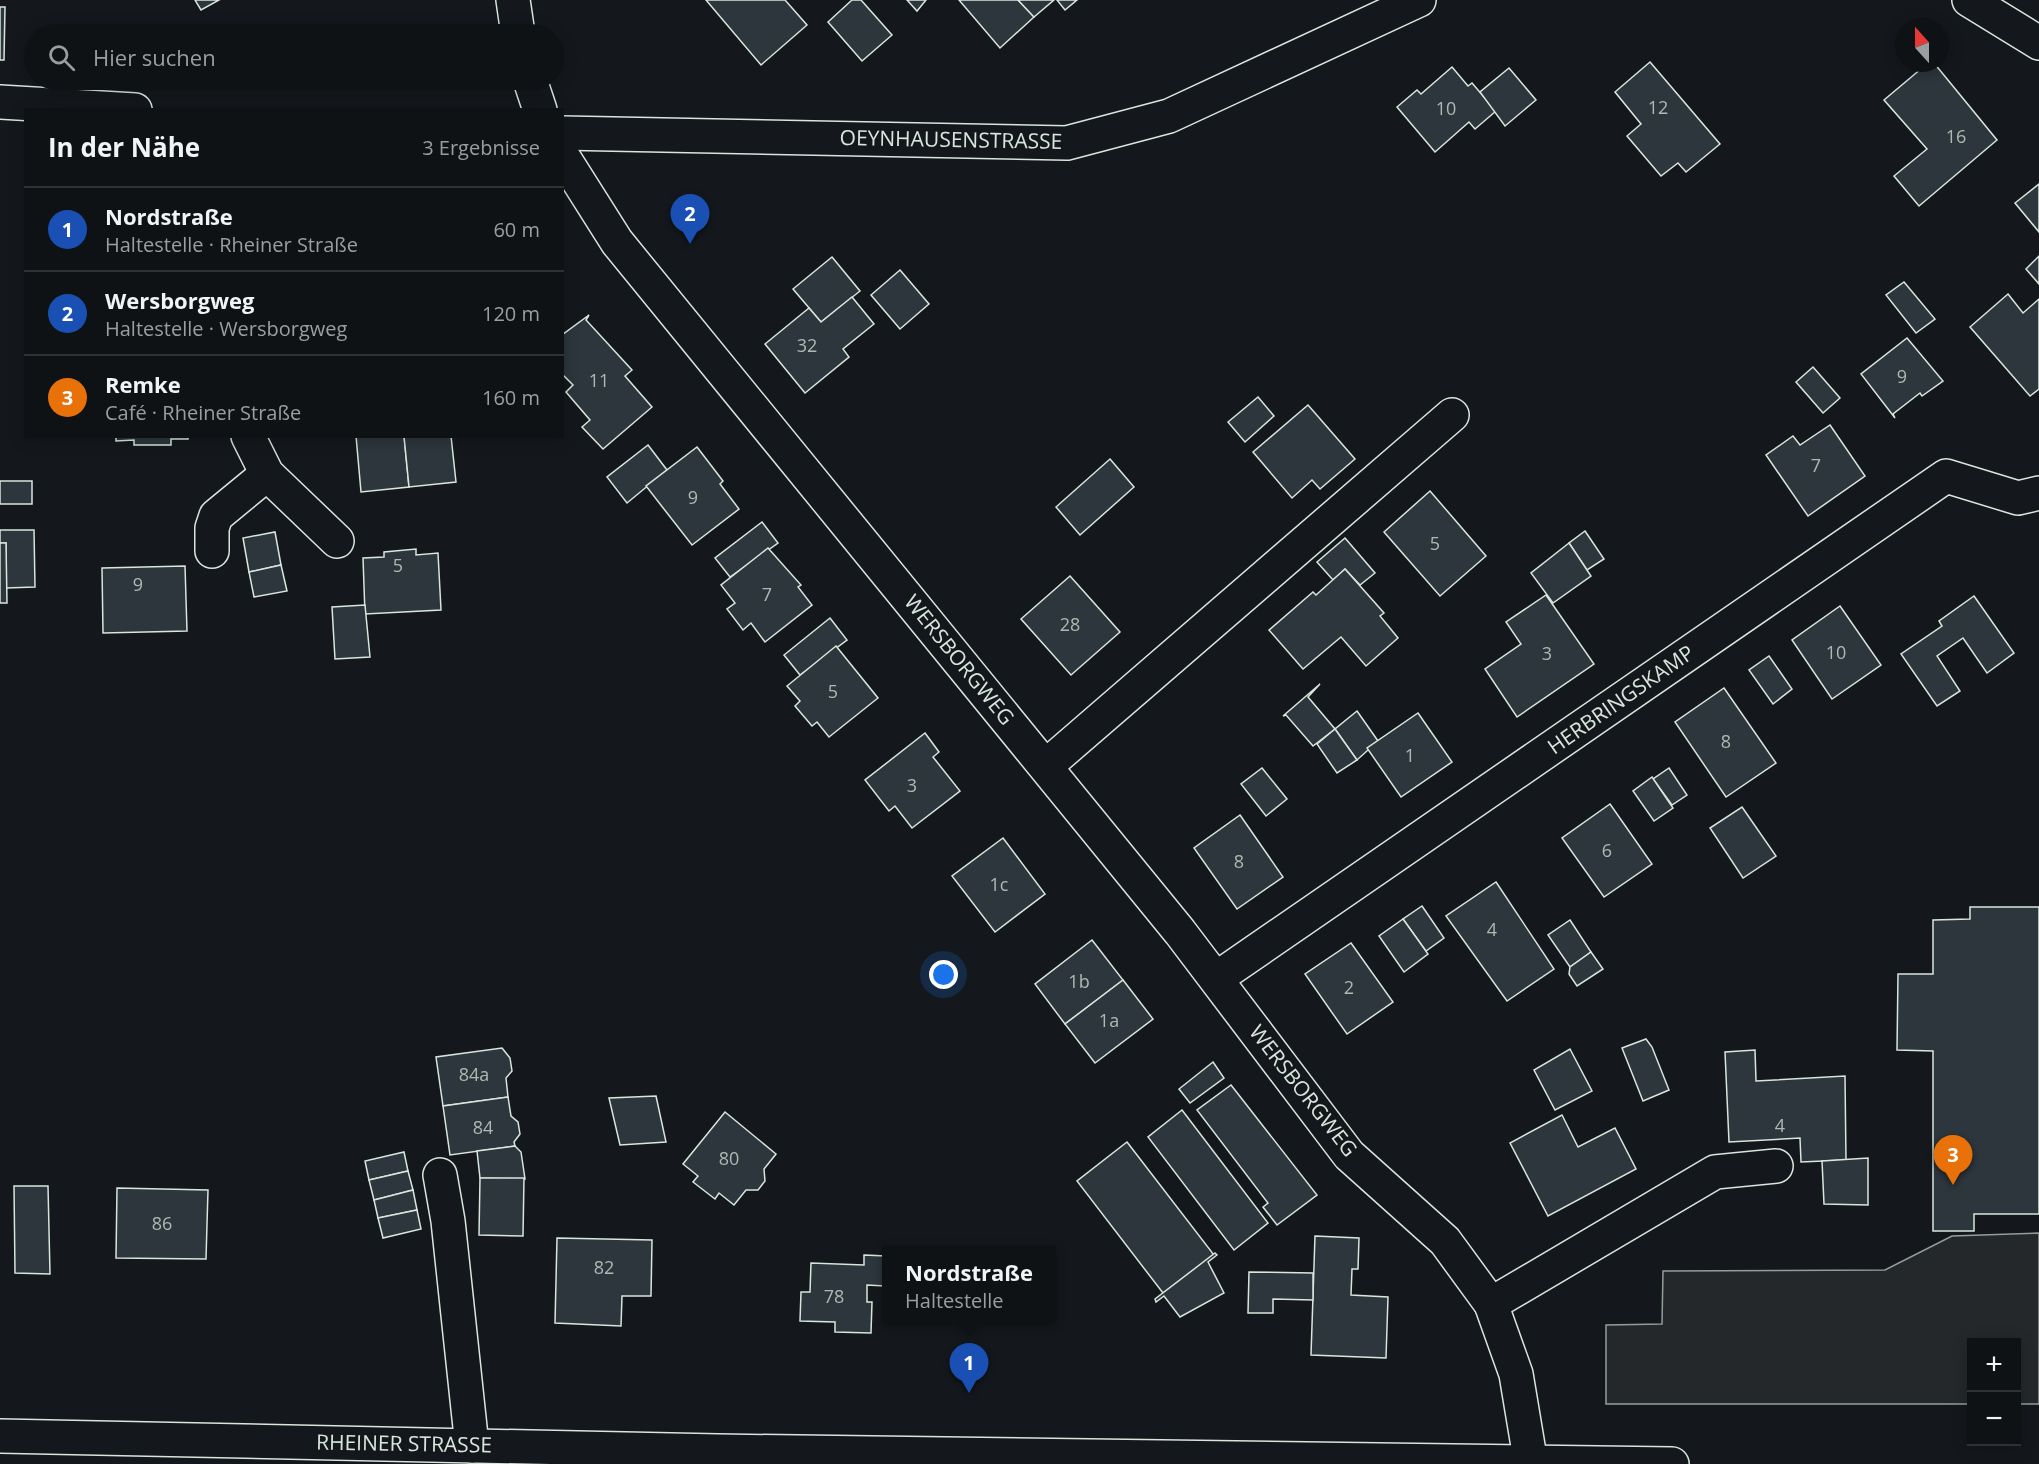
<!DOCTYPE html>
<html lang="de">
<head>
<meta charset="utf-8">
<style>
	body { margin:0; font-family:"Open Sans",sans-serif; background:#1d2022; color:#f1f3f6 }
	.controls { position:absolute; right:18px; bottom:18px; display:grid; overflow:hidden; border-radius:0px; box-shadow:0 3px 15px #0003 }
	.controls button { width:54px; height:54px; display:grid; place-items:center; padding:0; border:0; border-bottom:2px solid #2f3234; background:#0f1215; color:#f1f3f6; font:30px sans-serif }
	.compass { position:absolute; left:1895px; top:18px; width:54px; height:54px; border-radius:50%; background:#0f1215; box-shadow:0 3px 15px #0003; rotate:339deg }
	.you { position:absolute; left:944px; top:975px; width:21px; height:21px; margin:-15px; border:4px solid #fff; border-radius:50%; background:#1a73e8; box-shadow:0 0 0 9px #1a73e833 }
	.badge { display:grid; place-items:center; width:39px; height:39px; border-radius:50%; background:#ffb74d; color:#fff; font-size:20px; font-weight:700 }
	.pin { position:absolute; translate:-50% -50px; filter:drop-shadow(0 2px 3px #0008) }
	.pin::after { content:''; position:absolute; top:32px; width:21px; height:18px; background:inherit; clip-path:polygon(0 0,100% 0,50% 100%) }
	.popup { position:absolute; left:882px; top:1246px; width:174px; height:78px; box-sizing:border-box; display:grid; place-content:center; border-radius:0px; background:#0f1215; filter:drop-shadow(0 2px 4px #0005); font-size:20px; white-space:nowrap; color:#9b9ea0 }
	.popup b { font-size:22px; color:#f1f3f6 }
	.popup::after { content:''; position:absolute; left:50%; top:100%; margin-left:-12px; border:12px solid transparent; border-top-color:#0f1215 }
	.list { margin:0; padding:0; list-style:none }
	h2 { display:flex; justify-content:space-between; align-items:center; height:78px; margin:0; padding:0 24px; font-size:26px }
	h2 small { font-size:20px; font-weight:400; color:#9b9ea0 }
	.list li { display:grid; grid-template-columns:39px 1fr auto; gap:18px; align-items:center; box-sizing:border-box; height:84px; padding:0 24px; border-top:2px solid #2f3234 }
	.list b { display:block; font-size:22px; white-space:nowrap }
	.list p { margin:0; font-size:20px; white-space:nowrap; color:#9b9ea0 }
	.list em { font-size:20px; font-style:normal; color:#9b9ea0 }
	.icon { flex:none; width:33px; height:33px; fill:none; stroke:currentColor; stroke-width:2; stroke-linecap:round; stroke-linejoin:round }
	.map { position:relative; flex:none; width:2039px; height:1464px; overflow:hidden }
	.search { position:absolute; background:#0f1215; box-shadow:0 3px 15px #0003; left:24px; top:24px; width:540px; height:66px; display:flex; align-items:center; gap:15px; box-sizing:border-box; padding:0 21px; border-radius:33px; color:#9b9ea0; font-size:22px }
	.panel { position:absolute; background:#0f1215; box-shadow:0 3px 15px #0003; left:24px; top:108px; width:540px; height:330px; border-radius:0px }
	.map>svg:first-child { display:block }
</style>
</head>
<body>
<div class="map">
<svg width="2039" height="1464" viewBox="0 0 2039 1464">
	<rect width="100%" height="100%" fill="#14181c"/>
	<path fill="#24282b" stroke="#939e99" stroke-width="1.5" d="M 2039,1233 L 2039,1404 L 2017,1404 L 2016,1342 L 1972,1342 L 1971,1404 L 1606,1404 L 1606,1325 L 1662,1324 L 1663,1271 L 1885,1270 L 1952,1236 Z"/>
	<g fill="#2c363c" stroke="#d8e6dc" stroke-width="1.5">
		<path d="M 195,0 L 219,0 L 201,10 Z"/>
		<path d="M 706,0 L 785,0 L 807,25 L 761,65 Z"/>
		<path d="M 852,0 L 861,0 L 892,35 L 862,61 L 828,22 Z"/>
		<path d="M 907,0 L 926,0 L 917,11 Z"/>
		<path d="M 959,0 L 1018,0 L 1034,17 L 1000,48 Z"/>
		<path d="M 1018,0 L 1054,0 L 1034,17 Z"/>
		<path d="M 1057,0 L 1077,0 L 1065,10 Z"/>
		<path d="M 0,7 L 5,7 L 4,60 L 0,60 Z"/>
		<path d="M 1650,62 L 1720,144 L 1686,172 L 1678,163 L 1661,176 L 1627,136 L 1641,124 L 1615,92 Z"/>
		<path d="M 1928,63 L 1934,63 L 1997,140 L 1919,206 L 1894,176 L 1927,149 L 1884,100 Z"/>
		<path d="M 1452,67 L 1468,86 L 1472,83 L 1496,111 L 1475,129 L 1469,122 L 1435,152 L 1397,107 L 1417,90 L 1421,94 Z"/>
		<path d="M 1509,68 L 1536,100 L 1505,126 L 1480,92 Z"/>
		<path d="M 2039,184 L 2039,232 L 2015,203 Z"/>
		<path d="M 2039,256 L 2039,284 L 2026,269 Z"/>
		<path d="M 832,257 L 860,291 L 821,322 L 793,289 Z"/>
		<path d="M 900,270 L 929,304 L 900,329 L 871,295 Z"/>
		<path d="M 1904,282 L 1935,319 L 1916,333 L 1886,295 Z"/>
		<path d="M 2008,294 L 2023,313 L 2039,299 L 2039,389 L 2030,396 L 1970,327 Z"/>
		<path d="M 852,297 L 874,324 L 843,349 L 849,357 L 805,393 L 765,344 L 809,308 L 821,322 Z"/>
		<path d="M 589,315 L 586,320 L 632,370 L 625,376 L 652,407 L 603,449 L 582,427 L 590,420 L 566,392 L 573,385 L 562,374 L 562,335 Z"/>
		<path d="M 1907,338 L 1943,381 L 1922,396 L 1920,393 L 1893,414 L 1895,418 L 1861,374 Z"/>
		<path d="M 1813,367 L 1840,398 L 1823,413 L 1796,382 Z"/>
		<path d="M 1258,397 L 1274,416 L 1245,442 L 1228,422 Z"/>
		<path d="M 1308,405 L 1355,459 L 1320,489 L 1312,480 L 1292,498 L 1253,452 Z"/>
		<path d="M 1830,425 L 1865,476 L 1808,516 L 1766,455 L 1793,436 L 1800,445 Z"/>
		<path d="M 116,436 L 188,436 L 188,439 L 171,439 L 171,445 L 134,445 L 134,440 L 116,441 Z"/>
		<path d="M 356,436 L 404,436 L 409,487 L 361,492 Z"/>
		<path d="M 404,436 L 451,436 L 456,482 L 409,487 Z"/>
		<path d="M 648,445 L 667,470 L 627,503 L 607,477 Z"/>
		<path d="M 697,447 L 723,481 L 720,484 L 739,509 L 692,545 L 646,486 Z"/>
		<path d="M 1110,459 L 1134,487 L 1080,535 L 1056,507 Z"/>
		<rect x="0" y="481" width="32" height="23"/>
		<path d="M 1430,491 L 1486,556 L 1440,596 L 1384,532 Z"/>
		<path d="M 762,522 L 778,543 L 730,577 L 715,558 Z"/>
		<path d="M 0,530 L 34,530 L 35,587 L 6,588 L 6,543 L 0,543 Z"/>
		<path d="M 1585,531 L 1604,559 L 1587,570 L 1569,543 Z"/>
		<path d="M 275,532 L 281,565 L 249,572 L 243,538 Z"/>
		<path d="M 1345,538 L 1375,573 L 1360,585 L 1345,569 L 1333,580 L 1317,562 Z"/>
		<path d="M 0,543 L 6,543 L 7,603 L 0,603 Z"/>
		<path d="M 1569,543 L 1591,576 L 1553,603 L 1531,573 Z"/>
		<path d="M 768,548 L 801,585 L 798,587 L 812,605 L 765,642 L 751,623 L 743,630 L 727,609 L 735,603 L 721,585 Z"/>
		<path d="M 416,549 L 416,555 L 438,553 L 441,610 L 365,614 L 363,558 L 384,557 L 384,552 Z"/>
		<path d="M 281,565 L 287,591 L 254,597 L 249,572 Z"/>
		<path d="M 185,566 L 187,631 L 103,633 L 102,568 Z"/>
		<path d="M 1345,569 L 1384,613 L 1380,616 L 1398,638 L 1366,666 L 1341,637 L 1303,669 L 1269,630 L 1313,592 L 1316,595 Z"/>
		<path d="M 1070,576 L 1120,632 L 1071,675 L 1021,619 Z"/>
		<path d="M 1546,595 L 1594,664 L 1517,717 L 1485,669 L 1521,644 L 1506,622 Z"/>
		<path d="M 1974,596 L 2014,653 L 1987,673 L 1963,638 L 1937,656 L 1960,691 L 1937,706 L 1901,654 L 1942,626 L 1939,621 Z"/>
		<path d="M 365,605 L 370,657 L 335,659 L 332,607 Z"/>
		<path d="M 1840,606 L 1881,665 L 1832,699 L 1792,640 Z"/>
		<path d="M 830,618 L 847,640 L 800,675 L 784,655 Z"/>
		<path d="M 836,646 L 878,698 L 829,737 L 817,722 L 812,726 L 795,706 L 800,701 L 787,686 Z"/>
		<path d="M 1769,656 L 1792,689 L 1773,704 L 1749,670 Z"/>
		<path d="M 1320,684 L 1308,697 L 1335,729 L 1313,746 L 1286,715 L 1283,716 Z"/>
		<path d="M 1724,688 L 1776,763 L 1726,797 L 1675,722 Z"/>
		<path d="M 1357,711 L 1378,741 L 1357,760 L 1335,729 Z"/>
		<path d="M 1418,713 L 1452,762 L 1401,797 L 1367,748 Z"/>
		<path d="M 1335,729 L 1357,760 L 1337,773 L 1317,744 Z"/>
		<path d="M 925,733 L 939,752 L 933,757 L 960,791 L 912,828 L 895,806 L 889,811 L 865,780 Z"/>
		<path d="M 1262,768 L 1287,799 L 1266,816 L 1241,784 Z"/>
		<path d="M 1669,768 L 1687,795 L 1672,805 L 1653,779 Z"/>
		<path d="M 1652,777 L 1673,808 L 1654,821 L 1633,791 Z"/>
		<path d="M 1610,804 L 1652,864 L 1604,897 L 1562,838 Z"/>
		<path d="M 1742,807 L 1776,856 L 1743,878 L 1710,828 Z"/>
		<path d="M 1240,815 L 1283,877 L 1237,909 L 1194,848 Z"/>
		<path d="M 1003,838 L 1045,894 L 995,932 L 952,876 Z"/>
		<path d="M 1496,882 L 1554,969 L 1507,1001 L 1446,916 Z"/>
		<path d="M 1422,906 L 1444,938 L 1426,951 L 1403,919 Z"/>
		<path d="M 1970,907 L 2039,907 L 2039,1214 L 1974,1214 L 1974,1231 L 1933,1231 L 1933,1051 L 1897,1050 L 1898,974 L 1933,974 L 1933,920 L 1970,919 Z"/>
		<path d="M 1403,919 L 1428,954 L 1404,972 L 1379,936 Z"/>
		<path d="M 1570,920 L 1591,952 L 1570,967 L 1548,935 Z"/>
		<path d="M 1092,940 L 1123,980 L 1065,1024 L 1035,984 Z"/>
		<path d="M 1351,943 L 1393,1002 L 1347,1034 L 1305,974 Z"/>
		<path d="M 1591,952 L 1603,969 L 1577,986 L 1569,974 L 1570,967 Z"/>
		<path d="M 1123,980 L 1153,1019 L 1095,1063 L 1065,1024 Z"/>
		<path d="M 1646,1039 L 1652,1047 L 1669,1090 L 1643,1101 L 1622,1048 Z"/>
		<path d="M 502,1048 L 510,1058 L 512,1071 L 506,1078 L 508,1097 L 443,1106 L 436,1057 Z"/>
		<path d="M 1570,1049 L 1592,1091 L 1555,1110 L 1534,1070 Z"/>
		<path d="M 1755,1050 L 1756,1081 L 1845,1076 L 1846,1160 L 1801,1162 L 1800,1138 L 1729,1142 L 1725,1052 Z"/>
		<path d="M 1213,1062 L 1224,1078 L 1190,1103 L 1179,1089 Z"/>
		<path d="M 1231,1085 L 1317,1195 L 1277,1225 L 1263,1207 L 1268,1203 L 1197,1110 Z"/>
		<path d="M 656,1096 L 666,1142 L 620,1145 L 609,1098 Z"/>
		<path d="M 508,1097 L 511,1116 L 518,1122 L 520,1134 L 514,1142 L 515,1146 L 450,1155 L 443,1106 Z"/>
		<path d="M 1182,1110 L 1268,1223 L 1234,1250 L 1148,1137 Z"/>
		<path d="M 725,1112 L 776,1154 L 764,1169 L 765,1181 L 758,1190 L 746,1190 L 734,1205 L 719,1193 L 715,1199 L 693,1182 L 698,1176 L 683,1164 Z"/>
		<path d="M 1562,1115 L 1578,1147 L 1615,1128 L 1636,1169 L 1548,1216 L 1510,1143 Z"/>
		<path d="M 1127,1142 L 1214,1255 L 1163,1293 L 1077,1181 Z"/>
		<path d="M 515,1146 L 521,1152 L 525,1179 L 480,1178 L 477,1151 Z"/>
		<path d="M 404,1152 L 408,1171 L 369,1180 L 365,1161 Z"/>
		<path d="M 1868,1158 L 1868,1205 L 1824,1204 L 1822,1161 Z"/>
		<path d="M 408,1171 L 413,1190 L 374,1200 L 369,1180 Z"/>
		<path d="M 480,1178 L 524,1178 L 523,1236 L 479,1235 Z"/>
		<path d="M 14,1186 L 48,1186 L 50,1274 L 15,1273 Z"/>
		<path d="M 117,1188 L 208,1190 L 206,1259 L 116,1258 Z"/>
		<path d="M 413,1190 L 417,1210 L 378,1218 L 374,1200 Z"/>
		<path d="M 417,1210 L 421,1229 L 383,1238 L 378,1218 Z"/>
		<path d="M 1315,1236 L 1359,1238 L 1358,1269 L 1352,1269 L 1351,1295 L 1388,1297 L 1386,1358 L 1311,1355 Z"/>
		<path d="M 557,1238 L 652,1240 L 651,1296 L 622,1296 L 621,1326 L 555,1323 Z"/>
		<path d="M 1215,1253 L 1217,1255 L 1208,1262 L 1224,1293 L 1180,1317 L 1164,1296 L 1156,1302 L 1155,1299 Z"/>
		<path d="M 864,1255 L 886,1256 L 885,1286 L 867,1285 L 867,1302 L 872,1302 L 871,1333 L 835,1332 L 835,1322 L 800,1321 L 801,1292 L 810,1292 L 811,1263 L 864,1265 Z"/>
		<path d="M 1249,1272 L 1313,1273 L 1313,1300 L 1273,1299 L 1273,1313 L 1248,1313 Z"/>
	</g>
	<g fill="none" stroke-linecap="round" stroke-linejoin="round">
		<defs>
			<g id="minor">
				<path d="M 513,0 L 518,34"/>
				<path d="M 1969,0 L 2039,43"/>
				<path d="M 530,80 L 540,110"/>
				<path d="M 0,102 L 135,110"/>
				<path d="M 562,133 L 1067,143 L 1169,116 L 1419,0"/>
				<path d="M 562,155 L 617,242 L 1180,932 L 1349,1155 L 1445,1241 L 1491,1304 L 1516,1374 L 1531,1464"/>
				<path d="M 248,436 L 267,474 L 337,541"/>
				<path d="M 212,551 L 212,528 L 216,516 L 267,474"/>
				<path d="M 1046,766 L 1452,415"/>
				<path d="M 1217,978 L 1946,476 L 2018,498 L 2039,493"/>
				<path d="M 440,1175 L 448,1221 L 472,1446"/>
				<path d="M 1491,1304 L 1715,1172 L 1776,1166"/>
			</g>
			<path id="major" d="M 0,1436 L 718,1451 L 1672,1464"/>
		</defs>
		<use href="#minor" stroke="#d8e6dc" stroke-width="36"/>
		<use href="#major" stroke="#d8e6dc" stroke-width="36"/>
		<use href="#minor" stroke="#14181c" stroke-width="33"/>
		<use href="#major" stroke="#14181c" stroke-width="33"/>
	</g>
	<g text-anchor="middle" stroke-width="4.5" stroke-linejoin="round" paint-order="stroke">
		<g font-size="18" fill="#adbab4">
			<text x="1658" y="114">12</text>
			<text x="1446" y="115">10</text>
			<text x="1956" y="143">16</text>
			<text x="807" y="352">32</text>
			<text x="1902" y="383">9</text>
			<text x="599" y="387">11</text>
			<text x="1816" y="472">7</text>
			<text x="693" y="504">9</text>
			<text x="1435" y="550">5</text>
			<text x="398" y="572">5</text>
			<text x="138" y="591">9</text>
			<text x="767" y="601">7</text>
			<text x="1070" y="631">28</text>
			<text x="1836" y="659">10</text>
			<text x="1547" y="660">3</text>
			<text x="833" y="698">5</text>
			<text x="1726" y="748">8</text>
			<text x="1410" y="762">1</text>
			<text x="912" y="792">3</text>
			<text x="1607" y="857">6</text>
			<text x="1239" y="868">8</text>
			<text x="999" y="891">1c</text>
			<text x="1492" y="936">4</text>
			<text x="1079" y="988">1b</text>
			<text x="1349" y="994">2</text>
			<text x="1109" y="1027">1a</text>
			<text x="474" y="1081">84a</text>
			<text x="1780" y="1132">4</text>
			<text x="483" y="1134">84</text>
			<text x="729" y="1165">80</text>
			<text x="162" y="1230">86</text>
			<text x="604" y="1274">82</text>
			<text x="834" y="1303">78</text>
		</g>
		<g font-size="21" fill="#d8e6dc" stroke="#14181c">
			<text transform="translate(951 140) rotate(1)" y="7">OEYNHAUSENSTRASSE</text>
			<text transform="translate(959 660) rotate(51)" y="7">WERSBORGWEG</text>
			<text transform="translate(1621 700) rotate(-35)" y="7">HERBRINGSKAMP</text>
			<text transform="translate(1303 1091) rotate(52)" y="7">WERSBORGWEG</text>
			<text transform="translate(404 1444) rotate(1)" y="7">RHEINER STRASSE</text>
		</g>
	</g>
</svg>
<div class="controls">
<button>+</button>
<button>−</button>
</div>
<svg class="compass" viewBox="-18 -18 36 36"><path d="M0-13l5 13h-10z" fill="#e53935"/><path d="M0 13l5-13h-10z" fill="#9b9ea0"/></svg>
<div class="you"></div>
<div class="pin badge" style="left:969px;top:1393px;background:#1a4fb4">1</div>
<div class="popup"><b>Nordstraße</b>Haltestelle</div>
<div class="pin badge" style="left:690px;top:244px;background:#1a4fb4">2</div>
<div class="pin badge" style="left:1953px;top:1185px;background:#e8710a">3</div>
<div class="search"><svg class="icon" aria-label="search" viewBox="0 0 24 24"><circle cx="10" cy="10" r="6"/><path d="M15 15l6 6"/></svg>Hier suchen</div>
<section class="panel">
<h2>In der Nähe<small>3 Ergebnisse</small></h2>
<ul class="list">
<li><span class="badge" style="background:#1a4fb4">1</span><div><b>Nordstraße</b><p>Haltestelle · Rheiner Straße</p></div><em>60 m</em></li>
<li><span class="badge" style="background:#1a4fb4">2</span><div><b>Wersborgweg</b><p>Haltestelle · Wersborgweg</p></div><em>120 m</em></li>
<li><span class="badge" style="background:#e8710a">3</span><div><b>Remke</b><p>Café · Rheiner Straße</p></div><em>160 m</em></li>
</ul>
</section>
</div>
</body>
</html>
